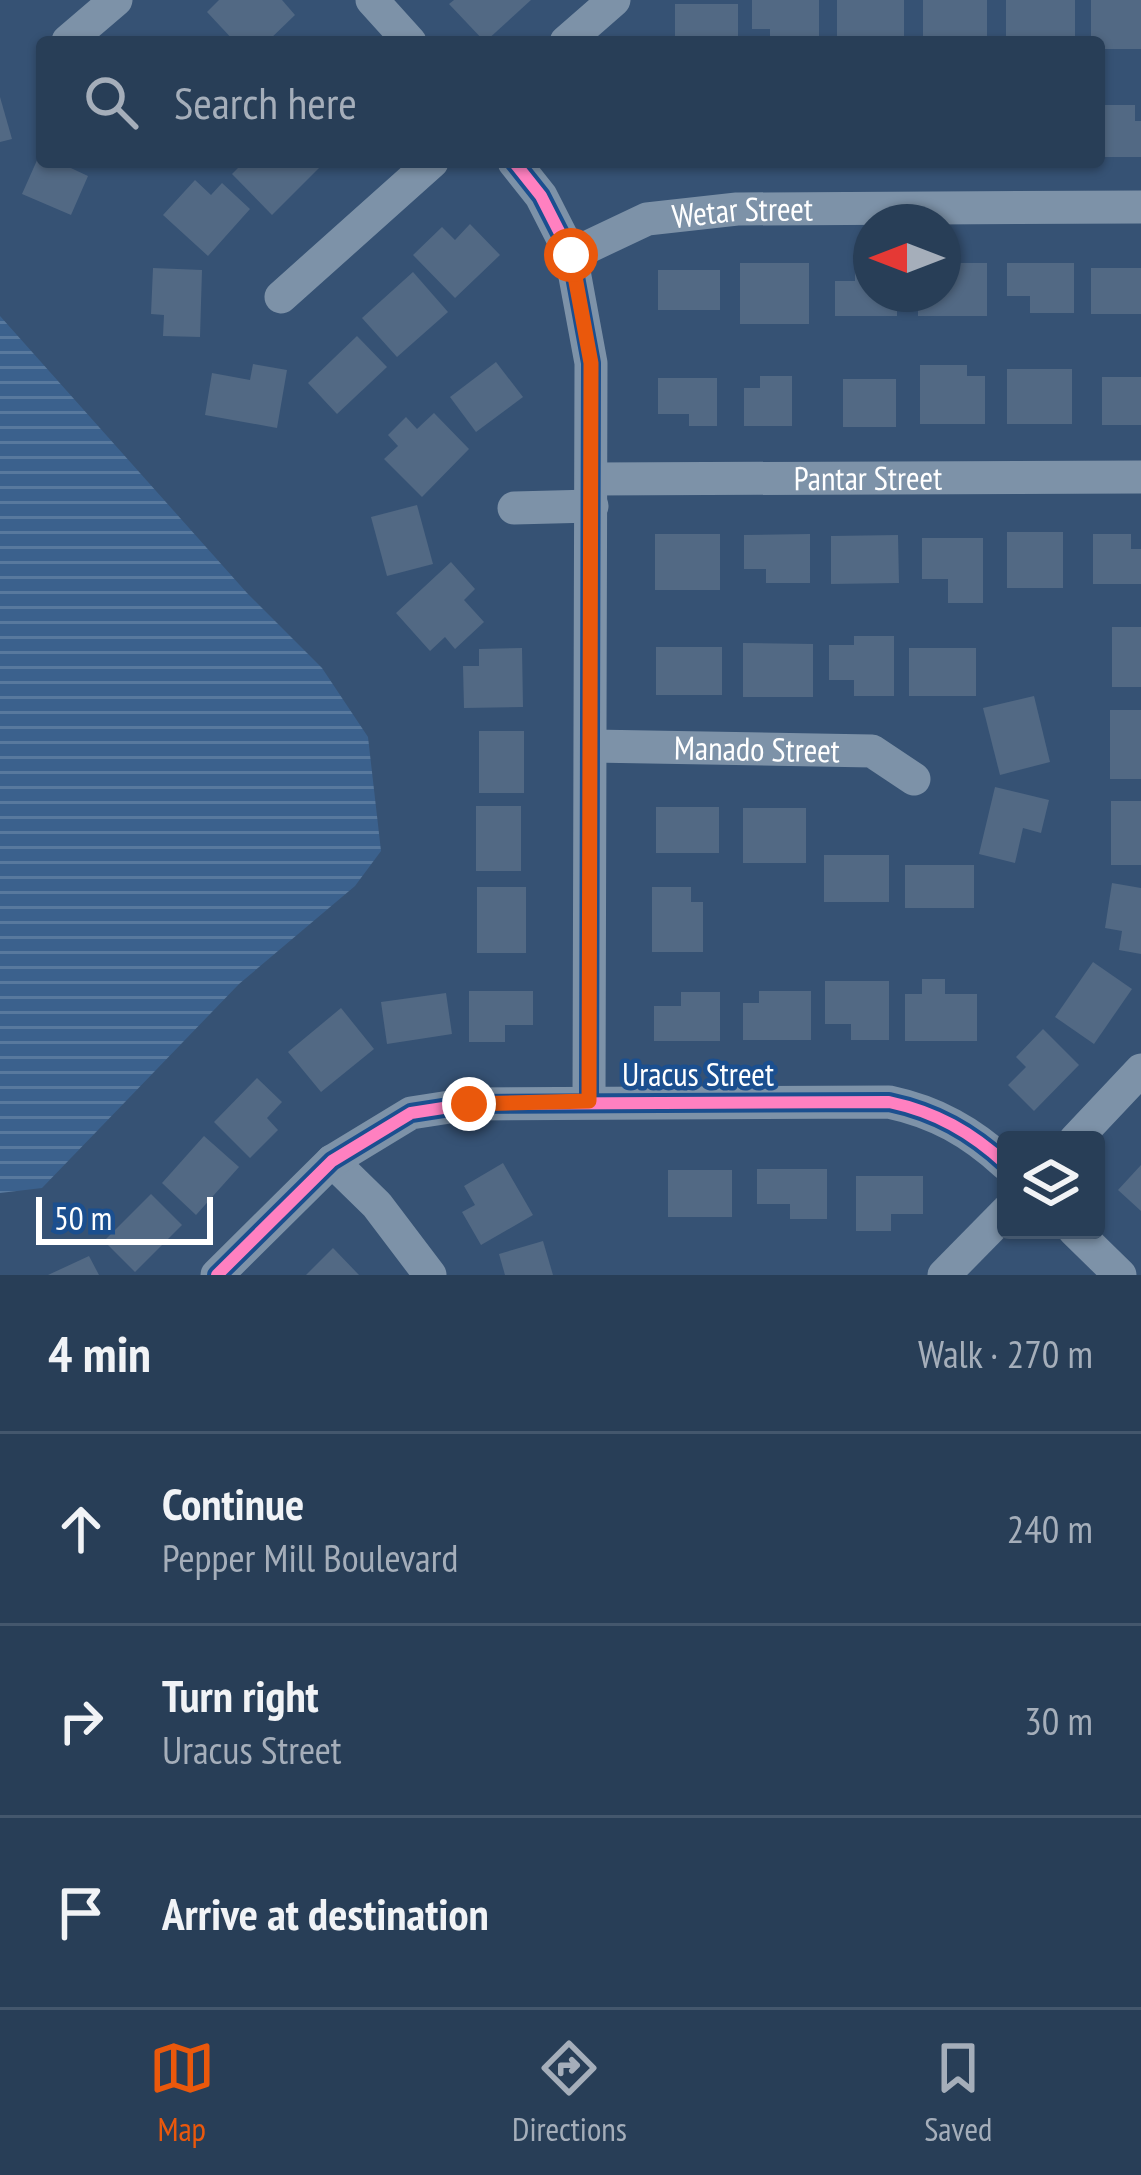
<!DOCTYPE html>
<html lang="en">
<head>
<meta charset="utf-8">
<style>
	body { margin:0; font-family:"PT Sans Narrow",sans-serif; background:#30455d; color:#f1f3f6 }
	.controls { position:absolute; right:36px; bottom:36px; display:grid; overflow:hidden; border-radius:12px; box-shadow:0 3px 9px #0004 }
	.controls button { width:108px; height:108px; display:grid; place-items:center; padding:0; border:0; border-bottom:3px solid #44576d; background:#283e57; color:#f1f3f6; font:60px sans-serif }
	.compass { position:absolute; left:853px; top:204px; width:108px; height:108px; border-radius:50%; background:#283e57; box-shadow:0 3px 9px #0004; rotate:270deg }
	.scale { position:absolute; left:36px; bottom:30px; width:177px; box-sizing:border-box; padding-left:12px; border:6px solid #fff; border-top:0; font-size:33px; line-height:42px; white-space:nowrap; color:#fff; -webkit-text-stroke:9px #1b4f8f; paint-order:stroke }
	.stop { position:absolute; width:36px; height:36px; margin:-27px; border:9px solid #ea580c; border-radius:50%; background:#fff }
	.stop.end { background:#ea580c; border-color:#fff; box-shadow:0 3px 12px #0008 }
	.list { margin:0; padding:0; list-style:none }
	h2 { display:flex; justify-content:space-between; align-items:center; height:156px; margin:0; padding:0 48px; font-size:51px }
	h2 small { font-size:39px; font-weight:400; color:#a5aeba }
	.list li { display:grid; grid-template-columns:78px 1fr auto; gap:36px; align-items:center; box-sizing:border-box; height:192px; padding:0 48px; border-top:3px solid #44576d }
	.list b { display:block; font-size:45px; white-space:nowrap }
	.list p { margin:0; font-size:39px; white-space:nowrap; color:#a5aeba }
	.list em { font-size:39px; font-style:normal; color:#a5aeba }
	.icon { flex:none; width:66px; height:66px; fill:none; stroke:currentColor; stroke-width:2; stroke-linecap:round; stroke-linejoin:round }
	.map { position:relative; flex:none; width:1141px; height:1275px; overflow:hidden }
	.search { position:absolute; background:#283e57; box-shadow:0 3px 9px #0004; left:36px; right:36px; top:36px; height:132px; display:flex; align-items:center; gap:30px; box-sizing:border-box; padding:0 42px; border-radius:12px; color:#a5aeba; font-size:45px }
	.sheet { height:732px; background:#283e57 }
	nav { display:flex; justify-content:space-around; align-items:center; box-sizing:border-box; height:168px; border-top:3px solid #44576d; background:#283e57; font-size:33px; color:#a5aeba }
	nav a { display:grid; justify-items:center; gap:6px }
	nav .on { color:#ea580c }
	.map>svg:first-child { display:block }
</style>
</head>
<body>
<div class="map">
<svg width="1141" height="1275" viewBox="0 0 1141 1275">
	<defs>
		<pattern id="water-rules" width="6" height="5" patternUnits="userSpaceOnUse" patternTransform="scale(3)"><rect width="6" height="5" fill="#3b618d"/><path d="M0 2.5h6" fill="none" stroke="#58799e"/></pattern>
	</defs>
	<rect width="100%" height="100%" fill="#365274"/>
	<path fill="url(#water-rules)" d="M 0,316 L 247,593 L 322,668 L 368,737 L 381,851 L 355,886 L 239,984 L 42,1188 L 0,1193 Z"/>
	<g fill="#526984">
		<path d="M 219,0 L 282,0 L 295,15 L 267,42 L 235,42 L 207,12 Z"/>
		<path d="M 454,0 L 531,0 L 485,42 L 449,4 Z"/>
		<path d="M 752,0 L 819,0 L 819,42 L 770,42 L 770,29 L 752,29 Z"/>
		<rect x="837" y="0" width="67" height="42"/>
		<rect x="923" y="0" width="64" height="41"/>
		<rect x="1006" y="0" width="69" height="42"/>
		<path d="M 1091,0 L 1141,0 L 1141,49 L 1099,49 L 1099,42 L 1091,42 Z"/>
		<rect x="675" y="4" width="63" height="38"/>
		<path d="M 0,97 L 12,139 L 0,142 Z"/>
		<path d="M 1099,105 L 1135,105 L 1135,121 L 1141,121 L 1141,157 L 1099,157 Z"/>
		<path d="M 42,149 L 42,162 L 58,162 L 88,176 L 71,215 L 22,194 Z"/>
		<path d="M 244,162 L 316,162 L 321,166 L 272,215 L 232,174 Z"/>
		<path d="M 195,180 L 211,195 L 222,183 L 250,209 L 208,256 L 163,215 Z"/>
		<path d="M 470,224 L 500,255 L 455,298 L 413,255 L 442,227 L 455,240 Z"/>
		<rect x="740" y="263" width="69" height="61"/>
		<path d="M 943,263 L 987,263 L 987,316 L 918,316 L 918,294 L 943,294 Z"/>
		<path d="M 1007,263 L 1074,263 L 1074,313 L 1030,313 L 1030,296 L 1007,296 Z"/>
		<path d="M 855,265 L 871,265 L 871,294 L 897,294 L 897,316 L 835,316 L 835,281 L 855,281 Z"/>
		<path d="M 153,268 L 202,270 L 200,337 L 163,336 L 164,315 L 151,314 Z"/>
		<rect x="1091" y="268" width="50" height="46"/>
		<rect x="658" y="270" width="62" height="40"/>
		<path d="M 413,272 L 448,312 L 397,357 L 362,318 Z"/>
		<path d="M 357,336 L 387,367 L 337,414 L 308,383 Z"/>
		<path d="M 496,362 L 523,397 L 476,432 L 450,397 Z"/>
		<path d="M 253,364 L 287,370 L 277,428 L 205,415 L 212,373 L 250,380 Z"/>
		<path d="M 920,365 L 967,365 L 967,376 L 985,376 L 985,424 L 920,424 Z"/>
		<rect x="1007" y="369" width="65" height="55"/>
		<path d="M 760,376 L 792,376 L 792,426 L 744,426 L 744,388 L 760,388 Z"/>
		<rect x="1102" y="377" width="39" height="48"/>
		<path d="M 658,378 L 717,378 L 717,426 L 689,426 L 689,414 L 658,414 Z"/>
		<rect x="843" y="379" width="53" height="48"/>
		<path d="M 434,413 L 469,449 L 422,497 L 384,459 L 398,446 L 388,435 L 406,417 L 417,429 Z"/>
		<path d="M 417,505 L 433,564 L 387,576 L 371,517 Z"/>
		<rect x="1007" y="532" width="56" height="56"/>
		<rect x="655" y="534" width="65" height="56"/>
		<path d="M 810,534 L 810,583 L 766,583 L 766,569 L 744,569 L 744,535 Z"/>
		<path d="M 1093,534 L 1131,534 L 1131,549 L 1141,549 L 1141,584 L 1093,584 Z"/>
		<path d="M 898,535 L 899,583 L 831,584 L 831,536 Z"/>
		<path d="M 922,538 L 983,538 L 983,603 L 948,603 L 948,579 L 922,579 Z"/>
		<path d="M 451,562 L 475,589 L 464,600 L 484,622 L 455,649 L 445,637 L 430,651 L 396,613 Z"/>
		<rect x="1112" y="627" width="29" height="60"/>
		<path d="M 854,636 L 894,636 L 894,696 L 854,696 L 854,680 L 829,680 L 829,645 L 854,645 Z"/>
		<path d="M 743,643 L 813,644 L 813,697 L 743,697 Z"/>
		<rect x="656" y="647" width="66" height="48"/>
		<path d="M 522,648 L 523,707 L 464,708 L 463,666 L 479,666 L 479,649 Z"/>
		<rect x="909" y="648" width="67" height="48"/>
		<path d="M 1034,696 L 1050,762 L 1000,775 L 983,708 Z"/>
		<rect x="1110" y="710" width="31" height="69"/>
		<rect x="479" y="731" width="45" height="62"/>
		<path d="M 995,787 L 1049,800 L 1041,833 L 1023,828 L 1015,863 L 979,854 Z"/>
		<rect x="1111" y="801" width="30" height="64"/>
		<rect x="476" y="806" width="45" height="65"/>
		<rect x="656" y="807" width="63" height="46"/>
		<rect x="743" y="808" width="63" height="55"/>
		<rect x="824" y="855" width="65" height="47"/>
		<rect x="905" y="865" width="69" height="43"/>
		<path d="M 1112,883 L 1141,888 L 1141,954 L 1119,950 L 1122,931 L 1105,928 Z"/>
		<rect x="477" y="887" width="49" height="66"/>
		<path d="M 652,887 L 691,887 L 691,902 L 703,902 L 703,952 L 652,952 Z"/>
		<path d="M 1093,962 L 1132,989 L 1094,1044 L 1055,1017 Z"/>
		<path d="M 922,979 L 945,979 L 945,994 L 977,994 L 977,1041 L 905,1041 L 905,994 L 922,994 Z"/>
		<path d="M 825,981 L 889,981 L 889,1040 L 851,1040 L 851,1024 L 825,1024 Z"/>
		<path d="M 469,991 L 533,991 L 533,1025 L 505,1025 L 505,1042 L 469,1042 Z"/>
		<path d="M 759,991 L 811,991 L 811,1040 L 743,1040 L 743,1003 L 759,1003 Z"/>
		<path d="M 681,992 L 720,992 L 720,1041 L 654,1041 L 654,1006 L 681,1006 Z"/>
		<path d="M 446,993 L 452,1034 L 387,1044 L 381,1002 Z"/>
		<path d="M 341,1008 L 374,1049 L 321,1092 L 288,1052 Z"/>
		<path d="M 1043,1029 L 1079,1065 L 1034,1111 L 1008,1085 L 1026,1067 L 1016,1057 Z"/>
		<path d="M 257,1078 L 282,1102 L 267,1118 L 278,1130 L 250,1158 L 214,1122 Z"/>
		<path d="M 204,1136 L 239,1167 L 196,1215 L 162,1183 Z"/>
		<path d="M 503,1163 L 533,1215 L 481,1245 L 462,1212 L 475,1205 L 464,1186 Z"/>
		<path d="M 1141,1165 L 1141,1211 L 1118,1190 Z"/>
		<path d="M 757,1169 L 827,1169 L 827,1219 L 790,1219 L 790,1204 L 757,1204 Z"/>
		<rect x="668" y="1170" width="64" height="47"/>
		<path d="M 856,1176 L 923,1176 L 923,1214 L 891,1214 L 891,1231 L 856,1231 Z"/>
		<path d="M 151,1194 L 182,1225 L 135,1272 L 104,1241 Z"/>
		<path d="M 543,1241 L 553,1275 L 505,1275 L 499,1254 Z"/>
		<path d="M 333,1248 L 359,1275 L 306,1275 Z"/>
		<path d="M 89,1256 L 99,1275 L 48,1275 Z"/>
	</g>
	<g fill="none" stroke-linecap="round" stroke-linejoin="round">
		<g stroke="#7d92a8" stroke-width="33">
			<path d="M 372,0 L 410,42"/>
			<path d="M 68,41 L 116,0"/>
			<path d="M 566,42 L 614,0"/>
			<path d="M 514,162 L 541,196 L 571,255 L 591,363 L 589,1101"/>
			<path id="s1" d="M 571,255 L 647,219 L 737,209 L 1141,207"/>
			<path d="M 281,297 L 432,162"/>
			<path id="s2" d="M 592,479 L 1141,477"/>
			<path d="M 514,508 L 592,506"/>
			<path id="s3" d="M 592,746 L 872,751 L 914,779"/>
			<path d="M 1075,1140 L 1141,1070"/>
			<path d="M 332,1161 L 377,1205 L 430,1275"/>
			<path d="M 1074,1230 L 1120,1275"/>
			<path d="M 217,1275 L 332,1161 L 411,1113 L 469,1104 L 889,1102 C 936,1112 971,1132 1006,1164"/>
			<path d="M 944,1275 L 1006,1212"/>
		</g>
		<defs>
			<g id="cycleway">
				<path d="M 514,162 L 541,196 L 571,255 L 591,363 L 589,1101"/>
				<path d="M 217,1275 L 332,1161 L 411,1113 L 469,1104 L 889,1102 C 936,1112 971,1132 1006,1164"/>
			</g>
		</defs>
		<use href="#cycleway" stroke="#1b4f8f" stroke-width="20"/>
		<use href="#cycleway" stroke="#ff80c0" stroke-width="12"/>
	</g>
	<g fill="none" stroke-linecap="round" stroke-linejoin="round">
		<path stroke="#ea580c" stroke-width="15" d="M 469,1104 L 589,1101 L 591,363 L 571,255"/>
	</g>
	<g text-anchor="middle" stroke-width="9" stroke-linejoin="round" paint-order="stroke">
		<g font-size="33" fill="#fff" stroke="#1b4f8f">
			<text dy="12" stroke="none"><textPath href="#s1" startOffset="180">Wetar Street</textPath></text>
			<text dy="12" stroke="none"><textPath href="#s2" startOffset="276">Pantar Street</textPath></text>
			<text dy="12" stroke="none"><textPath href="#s3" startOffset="165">Manado Street</textPath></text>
			<text x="698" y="1086">Uracus Street</text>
		</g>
	</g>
</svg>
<div class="controls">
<button><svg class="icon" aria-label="layers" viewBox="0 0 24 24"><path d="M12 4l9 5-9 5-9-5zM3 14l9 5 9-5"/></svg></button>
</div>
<svg class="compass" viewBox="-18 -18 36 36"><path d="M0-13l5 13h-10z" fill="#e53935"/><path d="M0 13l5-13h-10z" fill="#a5aeba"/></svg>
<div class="scale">50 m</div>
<div class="stop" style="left:571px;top:255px"></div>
<div class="stop end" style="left:469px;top:1104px"></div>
<div class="search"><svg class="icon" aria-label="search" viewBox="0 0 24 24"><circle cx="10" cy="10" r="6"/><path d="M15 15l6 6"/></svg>Search here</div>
</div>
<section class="sheet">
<h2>4 min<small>Walk · 270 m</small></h2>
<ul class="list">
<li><svg class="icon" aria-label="ahead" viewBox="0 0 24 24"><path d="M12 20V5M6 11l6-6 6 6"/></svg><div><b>Continue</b><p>Pepper Mill Boulevard</p></div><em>240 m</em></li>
<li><svg class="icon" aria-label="right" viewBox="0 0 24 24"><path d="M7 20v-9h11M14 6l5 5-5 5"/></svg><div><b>Turn right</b><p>Uracus Street</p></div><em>30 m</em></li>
<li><svg class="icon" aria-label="arrive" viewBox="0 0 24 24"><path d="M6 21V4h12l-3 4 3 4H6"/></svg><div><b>Arrive at destination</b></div></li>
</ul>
</section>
<nav>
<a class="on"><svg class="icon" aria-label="map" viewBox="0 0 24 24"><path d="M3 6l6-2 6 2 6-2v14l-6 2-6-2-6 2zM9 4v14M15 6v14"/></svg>Map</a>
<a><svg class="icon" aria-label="directions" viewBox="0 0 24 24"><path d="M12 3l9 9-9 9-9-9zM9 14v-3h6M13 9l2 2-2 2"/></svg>Directions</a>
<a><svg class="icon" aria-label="saved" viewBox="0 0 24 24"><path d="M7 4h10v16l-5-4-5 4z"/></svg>Saved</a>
</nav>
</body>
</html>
